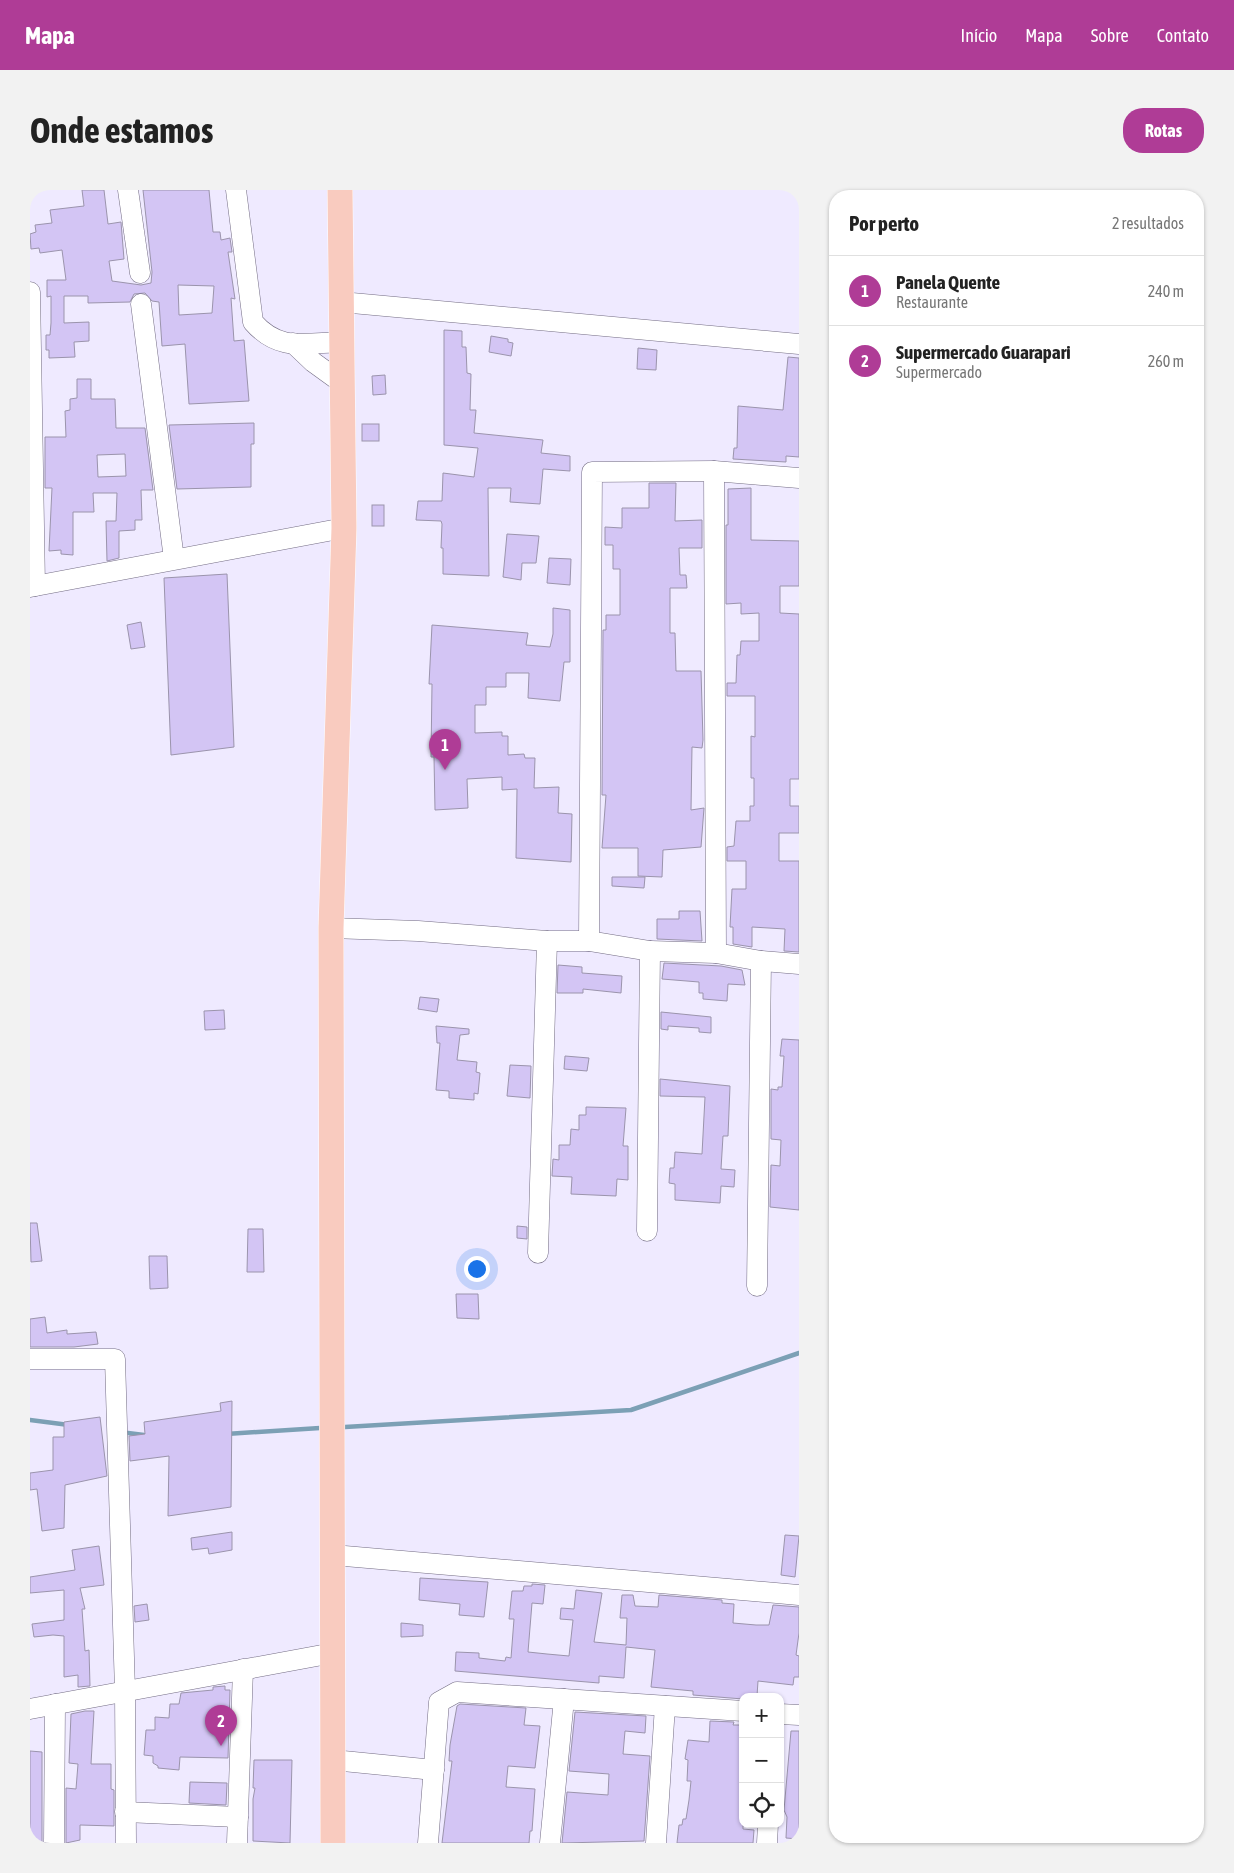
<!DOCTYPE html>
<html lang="pt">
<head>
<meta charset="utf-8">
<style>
	body { margin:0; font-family:"Asap Condensed",sans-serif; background:#f2f2f2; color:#222 }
	.controls { position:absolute; right:15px; bottom:15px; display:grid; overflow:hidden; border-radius:10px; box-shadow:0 1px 4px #0004 }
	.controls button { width:45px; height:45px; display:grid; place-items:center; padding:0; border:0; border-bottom:1px solid #e0e0e0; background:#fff; color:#222; font:25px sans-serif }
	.you { position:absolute; left:446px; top:1078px; width:18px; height:18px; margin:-12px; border:4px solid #fff; border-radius:50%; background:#1a73e8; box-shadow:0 0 0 8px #1a73e833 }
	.badge { display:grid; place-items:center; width:32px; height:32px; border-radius:50%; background:#af3c96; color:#fff; font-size:16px; font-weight:700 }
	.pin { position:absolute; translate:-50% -41px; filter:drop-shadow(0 1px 2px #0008) }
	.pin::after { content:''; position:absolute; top:26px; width:18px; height:15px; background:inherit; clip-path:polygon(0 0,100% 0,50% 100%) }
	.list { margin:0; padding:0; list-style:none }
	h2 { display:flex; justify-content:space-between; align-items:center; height:65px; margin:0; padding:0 20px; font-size:21px }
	h2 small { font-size:16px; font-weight:400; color:#767676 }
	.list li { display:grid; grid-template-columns:32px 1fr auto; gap:15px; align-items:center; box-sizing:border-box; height:70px; padding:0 20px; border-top:1px solid #e0e0e0 }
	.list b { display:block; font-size:19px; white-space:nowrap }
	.list p { margin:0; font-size:16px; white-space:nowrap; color:#767676 }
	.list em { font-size:16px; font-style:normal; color:#767676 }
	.icon { flex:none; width:28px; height:28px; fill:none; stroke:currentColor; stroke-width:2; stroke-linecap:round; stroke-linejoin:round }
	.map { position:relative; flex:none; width:769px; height:1653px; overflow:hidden; border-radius:20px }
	header { display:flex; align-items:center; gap:30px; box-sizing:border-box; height:70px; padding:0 25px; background:#af3c96; color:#fff }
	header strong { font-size:24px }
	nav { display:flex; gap:28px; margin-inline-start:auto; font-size:18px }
	.intro { display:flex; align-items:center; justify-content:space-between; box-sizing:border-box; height:120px; padding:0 30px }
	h1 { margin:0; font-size:35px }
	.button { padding:12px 22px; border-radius:20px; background:#af3c96; color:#fff; font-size:18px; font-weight:700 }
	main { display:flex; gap:30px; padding:0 30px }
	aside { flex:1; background:#fff; border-radius:20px; box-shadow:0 1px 4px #0004 }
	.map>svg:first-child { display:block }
</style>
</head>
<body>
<header>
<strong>Mapa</strong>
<nav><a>Início</a><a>Mapa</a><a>Sobre</a><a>Contato</a></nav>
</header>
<div class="intro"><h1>Onde estamos</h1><a class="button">Rotas</a></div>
<main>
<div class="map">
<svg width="769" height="1653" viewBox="0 0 769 1653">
	<rect width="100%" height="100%" fill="#efeaff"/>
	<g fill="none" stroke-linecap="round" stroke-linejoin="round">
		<g stroke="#7ca0b5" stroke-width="4.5">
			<path d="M 0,1230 L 39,1235"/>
			<path d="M 315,1237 L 601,1220 L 769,1163"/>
			<path d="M 98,1243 L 114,1245"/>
			<path d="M 196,1244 L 290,1238"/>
		</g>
	</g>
	<g fill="#d3c5f4" stroke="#9b94ac" fill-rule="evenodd">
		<path d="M 52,0 L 74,0 L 78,34 L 91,32 L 94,69 L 79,71 L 82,91 L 111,95 L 121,93 L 122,82 L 113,0 L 179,0 L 183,42 L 190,42 L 191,50 L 200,48 L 202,62 L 198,62 L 205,109 L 201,108 L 204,151 L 214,150 L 219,211 L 159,214 L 155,154 L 132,156 L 129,112 L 122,111 L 115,103 L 104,104 L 100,112 L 58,113 L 58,106 L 34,106 L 34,133 L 59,132 L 59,151 L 44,152 L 45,167 L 19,168 L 19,160 L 16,160 L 16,145 L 20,145 L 21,133 L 21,106 L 17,107 L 17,90 L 36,90 L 32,60 L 10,63 L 9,58 L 1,59 L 0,44 L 6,42 L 5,35 L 22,33 L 20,20 L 54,16 ZM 148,95 L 184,96 L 182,123 L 149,125 Z"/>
		<path d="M 414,140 L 432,141 L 432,157 L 436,157 L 437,183 L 441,184 L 440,220 L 446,220 L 444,243 L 513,250 L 511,263 L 540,266 L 540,281 L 513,279 L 510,314 L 480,312 L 481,298 L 458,298 L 459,386 L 413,384 L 413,358 L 411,358 L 412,334 L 411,331 L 386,330 L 388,311 L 412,311 L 413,283 L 444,287 L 448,258 L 414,255 Z"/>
		<path d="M 461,146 L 478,149 L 478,152 L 483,153 L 481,166 L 459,162 Z"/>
		<path d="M 608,158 L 627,160 L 626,180 L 607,179 Z"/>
		<path d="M 758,167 L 769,168 L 769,267 L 756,266 L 756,272 L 703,269 L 704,258 L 707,258 L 708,216 L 753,220 Z"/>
		<path d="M 355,185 L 356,204 L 343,205 L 342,186 Z"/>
		<path d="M 47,189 L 61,189 L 61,209 L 85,209 L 86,238 L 115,238 L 123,300 L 111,300 L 112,330 L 105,330 L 105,340 L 89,341 L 89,368 L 77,371 L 76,331 L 86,331 L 87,303 L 63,303 L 64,322 L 43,322 L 43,365 L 31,364 L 31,360 L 19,361 L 22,298 L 15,298 L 15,247 L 36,247 L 35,221 L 40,220 L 40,209 L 47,208 ZM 95,264 L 96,286 L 68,287 L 67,265 Z"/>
		<path d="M 224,233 L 224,254 L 221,254 L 221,297 L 147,299 L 139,235 Z"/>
		<rect x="332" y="234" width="17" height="17"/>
		<path d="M 619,293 L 646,293 L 645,331 L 672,330 L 672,358 L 649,358 L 650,385 L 656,385 L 657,398 L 640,398 L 640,443 L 645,443 L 646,481 L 671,481 L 673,550 L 672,558 L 662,557 L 661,620 L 674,618 L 671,657 L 633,660 L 632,687 L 608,686 L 608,658 L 572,658 L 576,605 L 572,605 L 573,440 L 576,440 L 576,425 L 590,425 L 590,379 L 583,379 L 583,355 L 575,355 L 575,337 L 592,338 L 592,318 L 619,318 Z"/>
		<path d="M 721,298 L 721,350 L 769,351 L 769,396 L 750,396 L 750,423 L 769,424 L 769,589 L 760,589 L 760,616 L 769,616 L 769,643 L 749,643 L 749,671 L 769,671 L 769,762 L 754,761 L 755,739 L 722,737 L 722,757 L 703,754 L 703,737 L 700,737 L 702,699 L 716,699 L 716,671 L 697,671 L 697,657 L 704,656 L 706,631 L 720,631 L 720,616 L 724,616 L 724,588 L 721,588 L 721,546 L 725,547 L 725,506 L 697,506 L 697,493 L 706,493 L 707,465 L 710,465 L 711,451 L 729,451 L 729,423 L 711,424 L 711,413 L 696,414 L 696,335 L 698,335 L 698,299 Z"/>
		<rect x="342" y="315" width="12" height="21"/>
		<path d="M 477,344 L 509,346 L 506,373 L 492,373 L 491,390 L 473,387 Z"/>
		<path d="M 519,368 L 541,369 L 540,395 L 517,393 Z"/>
		<path d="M 197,384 L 204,557 L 141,565 L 134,388 Z"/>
		<path d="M 523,418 L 540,420 L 540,472 L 534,472 L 530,511 L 498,508 L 499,483 L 476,483 L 476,497 L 456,497 L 456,515 L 445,515 L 445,543 L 472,542 L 472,546 L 478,546 L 478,565 L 494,564 L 495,568 L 505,568 L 504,598 L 529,597 L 528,623 L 542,624 L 541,672 L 486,668 L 487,599 L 472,600 L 472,587 L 437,589 L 438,618 L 405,620 L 404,567 L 401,567 L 402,494 L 399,494 L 402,435 L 498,443 L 496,455 L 520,457 L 523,444 Z"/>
		<path d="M 111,432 L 115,457 L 101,459 L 97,435 Z"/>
		<path d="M 582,687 L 615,687 L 614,698 L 582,696 Z"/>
		<path d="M 649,721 L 670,721 L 672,751 L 627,749 L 627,729 L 649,729 Z"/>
		<path d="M 634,773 L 691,776 L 712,780 L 715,795 L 698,794 L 697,811 L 673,809 L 673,803 L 669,803 L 669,792 L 632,789 Z"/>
		<path d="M 528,775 L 552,777 L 552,783 L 592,786 L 591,803 L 553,799 L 553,803 L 527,803 Z"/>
		<path d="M 390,807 L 409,809 L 407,822 L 388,819 Z"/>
		<path d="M 194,820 L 195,839 L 175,840 L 174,821 Z"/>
		<path d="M 631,822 L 681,827 L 681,843 L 669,842 L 669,838 L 638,836 L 638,840 L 631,839 Z"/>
		<path d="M 406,836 L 439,839 L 439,844 L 430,845 L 427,870 L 447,872 L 446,882 L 450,883 L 448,904 L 444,903 L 444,910 L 419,908 L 419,901 L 406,900 L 410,853 L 407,853 Z"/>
		<path d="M 752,849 L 769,850 L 769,1020 L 740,1017 L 741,975 L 750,976 L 751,950 L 741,949 L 741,899 L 748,900 L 748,897 L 752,897 L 754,866 L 750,866 Z"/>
		<path d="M 535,866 L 559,868 L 557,881 L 534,879 Z"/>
		<path d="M 480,875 L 501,876 L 500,908 L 477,906 Z"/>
		<path d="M 630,889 L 700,896 L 698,946 L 693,946 L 691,979 L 705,980 L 704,997 L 691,996 L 690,1013 L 645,1010 L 645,994 L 639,993 L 640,978 L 644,978 L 645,962 L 672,964 L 675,907 L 630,906 Z"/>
		<path d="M 556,917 L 596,918 L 593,956 L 598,956 L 598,990 L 587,989 L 586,1006 L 541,1004 L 542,987 L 522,986 L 523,969 L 529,970 L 529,955 L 540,955 L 541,939 L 549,940 L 549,925 L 556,925 Z"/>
		<path d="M 0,1033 L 7,1033 L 12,1071 L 1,1072 Z"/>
		<path d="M 487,1036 L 497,1037 L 497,1049 L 487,1048 Z"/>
		<path d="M 218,1039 L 233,1039 L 234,1082 L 217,1082 Z"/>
		<path d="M 119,1066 L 137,1066 L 138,1098 L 120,1099 Z"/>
		<path d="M 426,1104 L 448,1104 L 449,1129 L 427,1128 Z"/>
		<path d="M 15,1127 L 17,1143 L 37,1140 L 37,1144 L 66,1142 L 68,1154 L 44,1157 L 0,1157 L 0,1129 Z"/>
		<path d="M 202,1211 L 201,1317 L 138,1326 L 139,1266 L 100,1271 L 99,1246 L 115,1244 L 114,1232 L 191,1221 L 190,1213 Z"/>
		<path d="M 70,1227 L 77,1286 L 35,1295 L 34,1338 L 12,1341 L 7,1299 L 0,1300 L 0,1283 L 23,1280 L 23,1247 L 34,1247 L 34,1232 Z"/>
		<path d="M 202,1342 L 202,1360 L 179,1364 L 178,1358 L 162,1360 L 161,1348 Z"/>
		<path d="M 755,1345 L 769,1346 L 765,1387 L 751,1385 Z"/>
		<path d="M 69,1356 L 74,1395 L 50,1398 L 55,1419 L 52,1419 L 55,1461 L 59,1460 L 60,1496 L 48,1497 L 48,1485 L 34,1487 L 34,1446 L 23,1445 L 4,1447 L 2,1434 L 34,1430 L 34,1400 L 0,1403 L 0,1387 L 45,1380 L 42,1360 Z"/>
		<path d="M 390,1388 L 458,1392 L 454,1427 L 429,1425 L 430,1414 L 389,1410 Z"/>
		<path d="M 502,1394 L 515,1395 L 513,1414 L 502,1413 L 498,1462 L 517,1464 L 539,1466 L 543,1430 L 530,1429 L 531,1418 L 544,1419 L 546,1400 L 572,1403 L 564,1452 L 596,1455 L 597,1428 L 590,1428 L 592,1405 L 603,1405 L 605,1416 L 628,1417 L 629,1405 L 692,1410 L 692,1413 L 704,1414 L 703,1433 L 726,1435 L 739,1435 L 743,1415 L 769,1417 L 769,1443 L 766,1465 L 769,1466 L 769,1487 L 764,1487 L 763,1495 L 728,1491 L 727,1506 L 713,1507 L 713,1509 L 663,1505 L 663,1501 L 621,1497 L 625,1460 L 596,1457 L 594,1488 L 569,1486 L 569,1493 L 425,1481 L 426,1462 L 449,1463 L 449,1468 L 475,1471 L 476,1467 L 481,1468 L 484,1429 L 479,1429 L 482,1401 L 493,1401 L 494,1396 L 502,1396 Z"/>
		<path d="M 117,1414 L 119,1430 L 105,1432 L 104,1416 Z"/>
		<path d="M 371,1433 L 393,1435 L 393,1446 L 371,1447 Z"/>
		<path d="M 195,1496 L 195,1500 L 200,1500 L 198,1568 L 150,1567 L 149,1580 L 128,1578 L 128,1576 L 123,1573 L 123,1566 L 114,1565 L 116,1540 L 125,1540 L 125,1527 L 139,1528 L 140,1514 L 149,1514 L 151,1503 L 183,1500 L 183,1497 Z"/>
		<path d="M 430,1514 L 496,1518 L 494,1535 L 510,1536 L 505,1578 L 478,1576 L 476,1597 L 505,1599 L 502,1641 L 500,1641 L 499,1653 L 412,1653 L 422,1571 L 419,1571 L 420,1555 L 427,1516 Z"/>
		<path d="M 55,1521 L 64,1521 L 61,1574 L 81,1574 L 81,1599 L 84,1600 L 84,1636 L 50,1635 L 50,1650 L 36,1653 L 36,1598 L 46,1599 L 48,1574 L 39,1573 L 41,1524 Z"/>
		<path d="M 545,1522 L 616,1526 L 615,1543 L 595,1541 L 593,1564 L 620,1566 L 614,1651 L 532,1653 L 537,1602 L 578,1605 L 579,1584 L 539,1581 Z"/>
		<path d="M 680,1531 L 704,1532 L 703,1535 L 713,1535 L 713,1639 L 724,1640 L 723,1653 L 647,1653 L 649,1635 L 652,1635 L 653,1629 L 656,1629 L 659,1610 L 661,1591 L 657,1591 L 658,1570 L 655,1569 L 658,1550 L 679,1552 Z"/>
		<path d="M 761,1541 L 769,1541 L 769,1649 L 756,1648 L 757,1627 L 754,1620 Z"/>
		<path d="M 0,1561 L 12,1562 L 12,1653 L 0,1653 Z"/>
		<path d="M 224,1570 L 262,1570 L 260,1653 L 223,1651 L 223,1609 L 225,1598 L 223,1598 Z"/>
		<path d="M 160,1592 L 197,1593 L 196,1615 L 159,1613 Z"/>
	</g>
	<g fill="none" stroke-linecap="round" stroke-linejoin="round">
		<defs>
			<g id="minor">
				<path d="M 98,0 L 110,83"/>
				<path d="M 206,0 L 223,132 C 249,162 275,153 312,152"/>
				<path d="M 0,102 L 5,396"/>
				<path d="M 311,112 L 769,154"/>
				<path d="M 111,114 L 144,369"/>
				<path d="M 263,153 L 283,172 L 312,193"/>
				<path d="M 684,281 L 686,763"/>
				<path d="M 0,397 L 314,338"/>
				<path d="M 301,738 L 388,741 L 517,751 L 559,751 L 620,761 L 686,763 L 731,771 L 769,774"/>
				<path d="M 559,751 L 562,282 L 684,281 L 769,288"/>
				<path d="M 617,1041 L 620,761"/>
				<path d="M 508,1063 L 517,751"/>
				<path d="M 727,1096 L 731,771"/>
				<path d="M 0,1169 L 85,1169 L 95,1501 L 96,1653"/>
				<path d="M 303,1365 L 769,1405"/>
				<path d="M 0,1519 L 303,1463"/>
				<path d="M 750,1524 L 769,1525"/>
				<path d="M 303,1570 L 404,1580"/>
				<path d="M 95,1622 L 208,1627"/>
				<path d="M 24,1653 L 25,1514"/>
				<path d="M 207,1653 L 213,1479"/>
				<path d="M 398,1653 L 409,1512 L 427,1502 L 713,1521"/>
				<path d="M 520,1653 L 534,1509"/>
				<path d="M 626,1653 L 635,1516"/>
				<path d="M 737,1653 L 738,1634"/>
			</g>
			<path id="major" d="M 303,1653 L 301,738 L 314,338 L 310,0"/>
		</defs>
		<use href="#minor" stroke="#736c83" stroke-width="21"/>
		<use href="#major" stroke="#fff" stroke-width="26"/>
		<use href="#minor" stroke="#fff" stroke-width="20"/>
		<use href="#major" stroke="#f9cbbf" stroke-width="25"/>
	</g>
</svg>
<div class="controls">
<button>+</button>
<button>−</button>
<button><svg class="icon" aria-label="locate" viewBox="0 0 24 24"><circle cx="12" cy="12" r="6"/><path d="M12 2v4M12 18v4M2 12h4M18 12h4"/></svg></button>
</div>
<div class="you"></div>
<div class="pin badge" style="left:415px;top:580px">1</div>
<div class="pin badge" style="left:191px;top:1556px">2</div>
</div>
<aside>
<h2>Por perto<small>2 resultados</small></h2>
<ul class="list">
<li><span class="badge">1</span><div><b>Panela Quente</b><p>Restaurante</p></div><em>240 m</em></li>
<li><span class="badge">2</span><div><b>Supermercado Guarapari</b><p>Supermercado</p></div><em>260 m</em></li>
</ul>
</aside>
</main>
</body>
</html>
